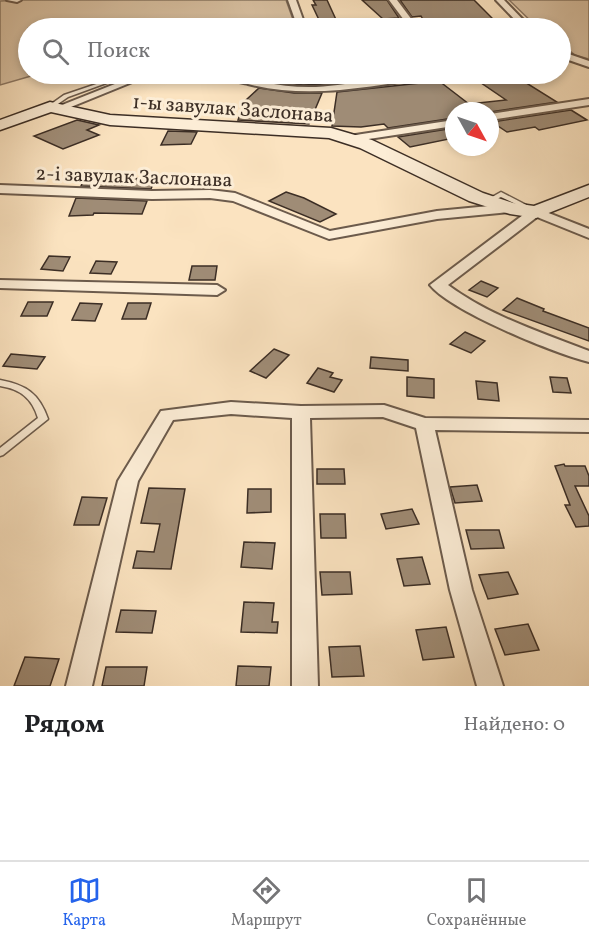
<!DOCTYPE html>
<html lang="ru">
<head>
<meta charset="utf-8">
<style>
	body { margin:0; font-family:Vollkorn,serif; background:#f2f2f2; color:#202124 }
	.compass { position:absolute; left:445px; top:102px; width:54px; height:54px; border-radius:50%; background:#fff; box-shadow:0 3px 9px #0003; rotate:130deg }
	.list { margin:0; padding:0; list-style:none }
	h2 { display:flex; justify-content:space-between; align-items:center; height:78px; margin:0; padding:0 24px; font-size:26px }
	h2 small { font-size:20px; font-weight:400; color:#757577 }
	.icon { flex:none; width:33px; height:33px; fill:none; stroke:currentColor; stroke-width:2; stroke-linecap:round; stroke-linejoin:round }
	.map { position:relative; flex:none; width:589px; height:686px; overflow:hidden }
	.search { position:absolute; background:#fff; box-shadow:0 3px 9px #0003; left:18px; right:18px; top:18px; height:66px; display:flex; align-items:center; gap:15px; box-sizing:border-box; padding:0 21px; border-radius:33px; color:#757577; font-size:22px }
	.sheet { height:174px; background:#fff }
	nav { display:flex; justify-content:space-around; align-items:center; box-sizing:border-box; height:84px; border-top:2px solid #e0e0e0; background:#fff; font-size:16px; color:#757577 }
	nav a { display:grid; justify-items:center; gap:3px }
	nav .on { color:#2563eb }
	.map>svg:first-child { display:block }
</style>
</head>
<body>
<div class="map">
<svg width="589" height="686" viewBox="0 0 589 686">
	<rect width="100%" height="100%" fill="#fbe3c0"/>
	<filter id="stains"><feTurbulence type="fractalNoise" baseFrequency=".00333" numOctaves="4"/><feColorMatrix values="0 0 0 0 .2 0 0 0 0 .09 0 0 0 0 .02 0 0 0 .5 -.17"/></filter>
	<radialGradient id="worn" r=".72"><stop offset=".6" stop-color="#630" stop-opacity="0"/><stop offset="1" stop-color="#630" stop-opacity=".3"/></radialGradient>
	<g fill="#dbc4a6" stroke="#8c7966" stroke-width="1.5">
		<path d="M 23,0 L 286,0 L 296,28 L 28,28 L 28,74 L 38,74 L 0,85 L 0,1 Z"/>
		<path d="M 509,0 L 589,0 L 589,59 L 575,55 L 561,44 L 560,28 L 538,28 Z"/>
	</g>
	<g fill="#9f8c76" stroke="#3c2e25" stroke-width="1.5">
		<path d="M 313,0 L 327,0 L 338,24 L 321,24 L 312,5 L 316,5 Z"/>
		<path d="M 362,0 L 387,0 L 399,18 L 383,19 Z"/>
		<path d="M 400,0 L 474,0 L 493,19 L 425,23 L 421,16 L 412,17 Z"/>
		<path d="M 378,74 L 380,76 L 339,82 L 340,75 Z"/>
		<path d="M 468,74 L 512,74 L 557,102 L 490,112 L 454,111 L 454,118 L 388,128 L 384,124 L 361,127 L 332,126 L 337,92 L 439,81 L 469,104 L 506,100 Z"/>
		<path d="M 267,75 L 282,75 L 278,82 L 329,76 L 325,84 L 303,85 L 286,83 L 264,80 Z"/>
		<path d="M 259,88 L 294,93 L 322,93 L 309,124 L 238,120 L 245,101 Z"/>
		<path d="M 571,110 L 587,120 L 539,130 L 535,127 L 507,132 L 492,122 Z"/>
		<path d="M 77,120 L 99,125 L 87,130 L 99,135 L 63,149 L 34,136 Z"/>
		<path d="M 454,128 L 454,138 L 410,147 L 398,137 Z"/>
		<path d="M 168,131 L 197,132 L 191,144 L 161,145 Z"/>
		<path d="M 85,176 L 119,176 L 118,178 L 155,179 L 151,189 L 81,186 Z"/>
		<path d="M 286,192 L 304,198 L 336,214 L 320,222 L 269,201 Z"/>
		<path d="M 76,198 L 147,201 L 142,214 L 94,213 L 93,215 L 69,216 Z"/>
		<path d="M 49,256 L 70,257 L 63,271 L 41,269 Z"/>
		<path d="M 96,261 L 117,262 L 111,274 L 90,273 Z"/>
		<path d="M 192,266 L 217,266 L 215,280 L 189,280 Z"/>
		<path d="M 481,281 L 498,288 L 487,297 L 469,290 Z"/>
		<path d="M 517,298 L 544,309 L 543,311 L 589,328 L 589,341 L 503,310 Z"/>
		<path d="M 28,302 L 53,302 L 47,316 L 21,316 Z"/>
		<path d="M 80,303 L 102,304 L 95,321 L 72,320 Z"/>
		<path d="M 128,303 L 151,303 L 146,319 L 122,319 Z"/>
		<path d="M 465,332 L 485,341 L 471,353 L 450,344 Z"/>
		<path d="M 274,349 L 289,355 L 266,378 L 250,371 Z"/>
		<path d="M 11,354 L 45,357 L 37,369 L 3,366 Z"/>
		<path d="M 371,357 L 408,360 L 408,371 L 370,368 Z"/>
		<path d="M 318,368 L 333,373 L 330,377 L 342,380 L 334,392 L 307,383 Z"/>
		<path d="M 407,377 L 434,379 L 434,398 L 407,396 Z"/>
		<path d="M 550,377 L 567,378 L 571,393 L 553,392 Z"/>
		<path d="M 476,381 L 497,383 L 499,401 L 478,399 Z"/>
		<path d="M 564,464 L 565,466 L 585,466 L 589,476 L 589,486 L 575,486 L 589,516 L 589,526 L 576,527 L 565,505 L 570,505 L 555,466 Z"/>
		<path d="M 317,469 L 344,469 L 345,484 L 317,484 Z"/>
		<path d="M 477,485 L 482,501 L 455,503 L 450,487 Z"/>
		<path d="M 149,488 L 185,489 L 171,569 L 133,568 L 137,551 L 154,552 L 160,524 L 141,523 Z"/>
		<path d="M 248,489 L 271,489 L 271,512 L 247,513 Z"/>
		<path d="M 82,497 L 107,498 L 99,525 L 74,525 Z"/>
		<path d="M 412,509 L 419,524 L 386,529 L 381,514 Z"/>
		<path d="M 320,514 L 345,514 L 346,538 L 321,538 Z"/>
		<path d="M 466,530 L 499,530 L 504,548 L 471,549 Z"/>
		<path d="M 244,542 L 275,543 L 272,569 L 241,567 Z"/>
		<path d="M 422,557 L 430,584 L 404,586 L 397,559 Z"/>
		<path d="M 320,572 L 350,572 L 352,594 L 322,595 Z"/>
		<path d="M 508,572 L 518,594 L 488,599 L 479,575 Z"/>
		<path d="M 244,602 L 274,603 L 272,622 L 278,622 L 277,633 L 241,632 Z"/>
		<path d="M 121,610 L 156,611 L 152,633 L 116,632 Z"/>
		<path d="M 528,624 L 539,650 L 505,655 L 495,629 Z"/>
		<path d="M 446,627 L 454,657 L 423,660 L 416,630 Z"/>
		<path d="M 360,646 L 364,676 L 332,677 L 329,647 Z"/>
		<path d="M 25,657 L 59,659 L 50,686 L 14,686 Z"/>
		<path d="M 238,666 L 271,667 L 269,686 L 236,686 Z"/>
		<path d="M 106,667 L 147,667 L 144,686 L 102,686 Z"/>
	</g>
	<g fill="none" stroke-linecap="round" stroke-linejoin="round">
		<defs>
			<g id="lane">
				<path d="M 126,74 L 131,74 L 68,97 L 52,108 L 47,107 L 64,95 Z"/>
				<path d="M 501,192 L 532,208 L 533,209 L 532,210 L 528,210 L 501,197 L 490,202 L 486,202 L 485,201 Z"/>
				<path d="M 0,380 C 26,385 39,393 48,419 L 3,455 L 0,456 L 0,448 L 38,418 C 32,398 20,389 0,386 Z"/>
			</g>
			<g id="street">
				<path d="M 7,0 L 21,0 L 17,2 Z"/>
				<path d="M 288,0 L 296,0 L 306,28 L 298,28 Z"/>
				<path d="M 389,0 L 397,0 L 418,28 L 410,28 Z"/>
				<path d="M 496,0 L 504,0 L 531,28 L 521,27 L 458,28 L 462,25 L 517,22 Z"/>
				<path d="M 560,51 L 589,61 L 589,67 L 560,57 Z"/>
				<path d="M 140,74 L 152,74 L 61,111 L 52,109 Z"/>
				<path d="M 217,74 C 233,72 247,78 262,82 C 278,85 293,87 309,87 C 351,87 398,70 438,74 L 433,77 C 370,86 311,100 248,84 C 238,82 225,80 217,74 Z"/>
				<path d="M 589,99 L 589,105 L 490,120 L 490,114 Z"/>
				<path d="M 454,120 L 454,126 L 349,142 L 343,139 L 349,136 Z"/>
				<path d="M 0,185 L 152,191 L 210,190 L 235,193 L 330,231 L 437,211 L 510,204 L 517,208 L 510,212 L 437,219 L 329,239 L 233,201 L 210,198 L 152,199 L 0,193 Z"/>
				<path d="M 536,208 L 589,229 L 589,238 L 537,217 L 448,285 C 490,316 540,332 589,351 L 589,362 C 554,353 452,312 430,285 L 531,209 Z"/>
				<path d="M 0,280 L 217,285 L 225,290 L 217,295 L 0,288 Z"/>
				<path d="M 231,402 L 301,406 L 384,405 L 425,418 L 589,420 L 589,432 L 435,430 L 472,590 L 503,686 L 477,686 L 450,590 L 416,428 L 383,417 L 310,418 L 318,686 L 292,686 L 292,418 L 231,414 L 173,420 L 138,481 L 92,686 L 66,686 L 118,481 L 161,411 Z"/>
			</g>
			<path id="secondary" d="M 50,102 L 110,115 L 331,128 L 372,140 L 483,193 L 513,203 L 534,206 L 589,185 L 589,197 L 536,218 L 510,214 L 469,201 L 360,148 L 329,138 L 110,125 L 51,112 L 0,130 L 0,120 Z"/>
		</defs>
		<use href="#lane" stroke="#6c5b4c" stroke-width="3"/>
		<use href="#street" stroke="#6c5b4c" stroke-width="4"/>
		<use href="#secondary" stroke="#3c2e25" stroke-width="3"/>
		<use href="#lane" fill="#fcedd6" fill-rule="evenodd"/>
		<use href="#street" fill="#fcedd6" fill-rule="evenodd"/>
		<use href="#secondary" fill="#fcedd6" fill-rule="evenodd"/>
	</g>
	<g text-anchor="middle" stroke-width="6" stroke-linejoin="round" paint-order="stroke">
		<g font-size="20" fill="#3c2e25" stroke="#fcedd6">
			<text transform="translate(233 108) rotate(4)" y="7">1-ы завулак Заслонава</text>
			<text transform="translate(134 176) rotate(2)" y="7">2-і завулак Заслонава</text>
		</g>
	</g>
	<rect width="100%" height="100%" filter="url(#stains)"/>
	<rect width="100%" height="100%" fill="url(#worn)"/>
</svg>
<svg class="compass" viewBox="-18 -18 36 36"><path d="M0-13l5 13h-10z" fill="#e53935"/><path d="M0 13l5-13h-10z" fill="#757577"/></svg>
<div class="search"><svg class="icon" aria-label="search" viewBox="0 0 24 24"><circle cx="10" cy="10" r="6"/><path d="M15 15l6 6"/></svg>Поиск</div>
</div>
<section class="sheet">
<h2>Рядом<small>Найдено: 0</small></h2>
<ul class="list">
</ul>
</section>
<nav>
<a class="on"><svg class="icon" aria-label="map" viewBox="0 0 24 24"><path d="M3 6l6-2 6 2 6-2v14l-6 2-6-2-6 2zM9 4v14M15 6v14"/></svg>Карта</a>
<a><svg class="icon" aria-label="directions" viewBox="0 0 24 24"><path d="M12 3l9 9-9 9-9-9zM9 14v-3h6M13 9l2 2-2 2"/></svg>Маршрут</a>
<a><svg class="icon" aria-label="saved" viewBox="0 0 24 24"><path d="M7 4h10v16l-5-4-5 4z"/></svg>Сохранённые</a>
</nav>
</body>
</html>
